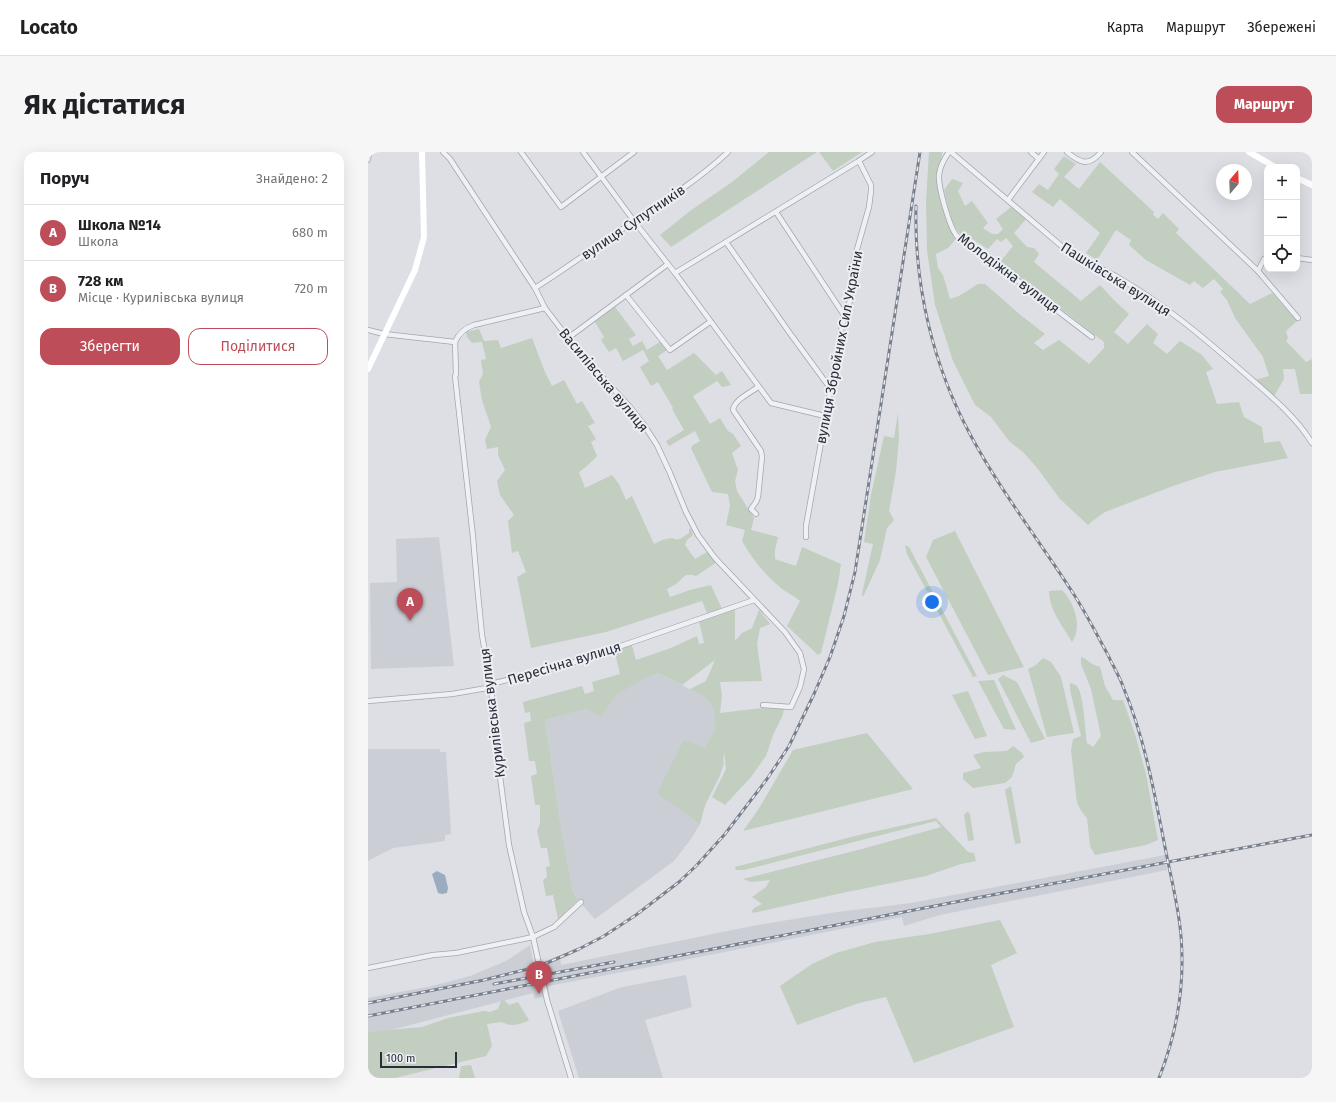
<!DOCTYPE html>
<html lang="uk">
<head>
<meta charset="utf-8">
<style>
	body { margin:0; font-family:"Fira Sans",sans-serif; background:#f6f6f6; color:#202124 }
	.controls { position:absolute; right:12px; top:12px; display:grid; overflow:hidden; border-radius:8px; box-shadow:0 4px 16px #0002 }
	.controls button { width:36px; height:36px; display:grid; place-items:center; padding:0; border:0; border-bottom:1px solid #e0e0e0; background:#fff; color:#202124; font:20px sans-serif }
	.compass { position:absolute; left:848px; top:12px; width:36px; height:36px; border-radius:50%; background:#fff; box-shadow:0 4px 16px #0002; rotate:19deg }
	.scale { position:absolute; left:12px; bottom:10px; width:77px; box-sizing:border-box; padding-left:4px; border:2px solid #282d39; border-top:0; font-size:11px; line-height:14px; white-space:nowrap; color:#282d39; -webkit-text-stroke:3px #eceef3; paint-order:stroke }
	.you { position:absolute; left:564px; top:450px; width:14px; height:14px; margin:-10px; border:3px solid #fff; border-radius:50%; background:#1a73e8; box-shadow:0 0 0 6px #1a73e833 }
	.badge { display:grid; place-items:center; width:26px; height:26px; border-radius:50%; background:#bd4e59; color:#fff; font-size:13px; font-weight:700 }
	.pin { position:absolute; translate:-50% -33px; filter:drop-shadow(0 1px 2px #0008) }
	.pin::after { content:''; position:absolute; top:21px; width:14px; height:12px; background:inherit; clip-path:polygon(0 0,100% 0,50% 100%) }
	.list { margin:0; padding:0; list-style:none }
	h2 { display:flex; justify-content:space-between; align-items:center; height:52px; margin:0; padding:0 16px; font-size:17px }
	h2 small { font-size:13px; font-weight:400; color:#757577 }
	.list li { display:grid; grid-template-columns:26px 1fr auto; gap:12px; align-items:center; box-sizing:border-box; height:56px; padding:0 16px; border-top:1px solid #e0e0e0 }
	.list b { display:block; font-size:15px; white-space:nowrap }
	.list p { margin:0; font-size:13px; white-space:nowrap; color:#757577 }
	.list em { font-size:13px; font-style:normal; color:#757577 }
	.actions { display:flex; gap:8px; padding:12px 16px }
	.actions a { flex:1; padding:9px 0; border:1px solid #bd4e59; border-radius:12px; text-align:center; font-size:14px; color:#bd4e59 }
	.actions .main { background:#bd4e59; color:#fff }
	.icon { flex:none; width:22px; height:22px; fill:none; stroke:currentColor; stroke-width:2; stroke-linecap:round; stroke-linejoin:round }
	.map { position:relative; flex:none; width:944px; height:926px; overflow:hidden; border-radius:12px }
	header { display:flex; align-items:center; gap:24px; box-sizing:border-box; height:56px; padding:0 20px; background:#fff; border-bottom:1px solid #e0e0e0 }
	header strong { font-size:19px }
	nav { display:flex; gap:22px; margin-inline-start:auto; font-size:14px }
	.intro { display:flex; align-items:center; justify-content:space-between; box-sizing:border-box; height:96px; padding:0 24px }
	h1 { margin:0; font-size:28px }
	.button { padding:10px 18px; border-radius:12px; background:#bd4e59; color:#fff; font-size:14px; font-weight:700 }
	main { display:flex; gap:24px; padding:0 24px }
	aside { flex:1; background:#fff; border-radius:12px; box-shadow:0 4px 16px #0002 }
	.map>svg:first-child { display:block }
</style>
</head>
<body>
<header>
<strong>Locato</strong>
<nav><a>Карта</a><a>Маршрут</a><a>Збережені</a></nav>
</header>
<div class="intro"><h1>Як дістатися</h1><a class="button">Маршрут</a></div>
<main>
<aside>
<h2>Поруч<small>Знайдено: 2</small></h2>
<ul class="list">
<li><span class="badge">A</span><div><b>Школа №14</b><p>Школа</p></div><em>680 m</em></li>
<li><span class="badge">B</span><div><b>728 км</b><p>Місце · Курилівська вулиця</p></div><em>720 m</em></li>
</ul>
<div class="actions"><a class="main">Зберегти</a><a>Поділитися</a></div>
</aside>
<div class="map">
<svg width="944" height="926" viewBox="0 0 944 926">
	<rect width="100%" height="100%" fill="#dddfe5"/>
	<g fill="#cbced5">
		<path d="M 71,385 L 86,514 L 3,517 L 2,431 L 29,430 L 28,387 Z"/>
		<path d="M 290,521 L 349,551 L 350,572 L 356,612 L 351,626 L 337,653 L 332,672 L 323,687 L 306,709 L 227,767 L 210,748 L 205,740 L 193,675 L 177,568 L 219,557 L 233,565 L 249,543 L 272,528 Z"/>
		<path d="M 0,597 L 72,597 L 72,600 L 78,600 L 83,682 L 77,683 L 77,689 L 25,696 L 0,709 Z"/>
		<path d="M 797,703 L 799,718 L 572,763 L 536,774 L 534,765 L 276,816 L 180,834 L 181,843 L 167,847 L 165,841 L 0,884 L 0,846 L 64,834 L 102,824 L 138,809 L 162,793 L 166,813 L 192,803 L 193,813 L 384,774 L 469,760 L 543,751 Z"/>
		<path d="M 318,823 L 324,855 L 277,868 L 295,926 L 211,926 L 190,859 L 254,835 Z"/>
	</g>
	<g fill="#c2cebf">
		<path d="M 401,0 L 449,0 L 303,95 L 292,83 L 322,59 L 364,30 Z"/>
		<path d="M 451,0 L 494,0 L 465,19 Z"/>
		<path d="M 561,0 L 574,0 C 575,7 569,13 569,21 C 569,43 578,67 588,87 L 580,96 L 568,102 L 570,116 L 575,123 L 582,147 L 591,144 L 610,132 L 617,132 L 655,165 L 677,182 L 666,191 L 675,198 L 691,188 L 721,212 L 736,196 L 736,190 L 632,110 L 645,94 L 638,86 L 633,90 L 629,87 L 620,97 L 598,83 L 595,85 C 583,74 580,53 576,38 L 584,27 L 595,31 L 590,39 L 597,54 L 604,49 L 620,71 L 615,76 L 624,82 L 630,82 L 635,77 L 628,67 L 643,55 L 658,67 L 646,81 L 659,95 L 666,96 L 671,102 L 666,110 L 713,149 L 732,133 L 747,149 L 761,162 L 746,180 L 760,192 L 779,172 L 790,182 L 785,191 L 799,202 L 812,189 L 834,203 L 845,217 L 838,220 L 849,252 L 871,250 L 876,265 L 894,275 L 896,291 L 912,289 L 920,306 L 847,320 L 805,334 L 737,360 L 723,370 L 720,373 L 692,347 L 670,317 L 656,301 L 641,289 L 623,265 L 607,253 L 585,209 L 567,153 L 559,98 L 558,50 Z"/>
		<path d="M 696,4 L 708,12 L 696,25 L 711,37 L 732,10 L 786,60 L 785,63 L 790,67 L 795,61 L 811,77 L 808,81 L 882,152 L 904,141 L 929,169 L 918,179 L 920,186 L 918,189 L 938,210 L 944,207 L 944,242 L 932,242 L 927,217 L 915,217 L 916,227 L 906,244 L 887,228 L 901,224 L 895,205 L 867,166 L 859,148 L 852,140 L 855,137 L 846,127 L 835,136 L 826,129 L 822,133 L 778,108 L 761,93 L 763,88 L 748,78 L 729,108 L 718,101 L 732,81 L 692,47 L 685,55 L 664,40 L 671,32 L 680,38 L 691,22 L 686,17 Z"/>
		<path d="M 247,155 L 268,183 L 261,187 L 265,194 L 274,189 L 279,198 L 293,189 L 299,198 L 290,204 L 299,218 L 326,201 L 348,223 L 354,219 L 363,233 L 354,235 L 349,229 L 325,244 L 342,272 L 352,266 L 360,279 L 365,282 L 373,294 L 364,301 L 370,318 L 367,329 L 369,339 L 386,366 L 383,378 L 410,385 L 407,398 L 407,407 L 428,414 L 434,395 L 473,412 L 470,432 L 453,501 L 450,503 L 419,474 L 432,449 C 426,444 420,441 414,437 C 398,424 384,407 374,389 L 377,378 L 358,373 L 362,354 L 360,342 L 344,340 L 323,296 L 325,293 L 332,289 L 327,279 L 301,294 L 298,289 L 316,278 L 304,257 L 305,256 L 290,230 L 283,234 L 272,215 L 281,209 L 275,198 L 255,209 L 248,196 L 241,200 L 233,188 L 236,185 L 227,170 Z"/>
		<path d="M 111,177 L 116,189 L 130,188 L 133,196 L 164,186 L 177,220 L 184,234 L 196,228 L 209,252 L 214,249 L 227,271 L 220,274 L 228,287 L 223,290 L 229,304 L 219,314 L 211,320 L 217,336 L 244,323 L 251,332 L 258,348 L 264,344 L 286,392 L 294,388 L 304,386 C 311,390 315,385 321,381 L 321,377 L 322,376 L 324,379 L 325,383 L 319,388 L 317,393 L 327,407 L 339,400 L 349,410 L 328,424 C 315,420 316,426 308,432 C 305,434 302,435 299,437 L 302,445 L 322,438 L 343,433 L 354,457 L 339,461 L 334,449 L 238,480 L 163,496 L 149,425 L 158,420 L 150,399 L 144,401 L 140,369 L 146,363 L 132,343 L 129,329 L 137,318 L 130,303 L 130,295 L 119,297 L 117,288 L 123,275 L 114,248 L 111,230 L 115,222 L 113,208 L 118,207 L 114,190 L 104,191 L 99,185 L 98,180 Z"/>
		<path d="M 530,261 L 531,286 L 528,319 L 521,359 L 526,368 L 519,376 L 512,408 L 495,445 L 494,442 L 505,392 L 496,390 L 503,343 L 516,284 L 526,286 Z"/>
		<path d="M 587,379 L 656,515 L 620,523 L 558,405 L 565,388 Z"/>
		<path d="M 537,393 L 541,395 L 609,524 L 605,525 L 539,402 Z"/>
		<path d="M 694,438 C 706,450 715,475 704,490 C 695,474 681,458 681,439 Z"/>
		<path d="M 367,457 L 367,489 L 374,481 L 384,476 L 391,458 L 402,472 L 392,476 L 389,492 L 394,529 L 352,530 L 354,544 L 352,561 L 394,556 L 416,557 L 414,565 L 405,583 L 398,604 L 383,625 L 357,653 L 344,645 L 358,617 L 356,599 C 355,623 347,631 338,651 C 335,658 334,666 332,672 L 289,641 L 316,588 L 337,596 L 348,577 L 346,558 L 340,547 L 322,537 L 338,529 L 347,508 L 314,533 L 290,521 L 273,528 L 249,543 L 233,565 L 219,557 L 177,568 L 193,675 L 205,740 L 210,748 L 190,767 L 185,743 L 178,744 L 175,728 L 179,725 L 178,715 L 182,714 L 179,696 L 173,696 L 169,679 L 172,672 L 172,653 L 167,653 L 163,624 L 169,622 L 167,609 L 161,609 L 156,571 L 163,569 L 162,560 L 157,561 L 155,550 L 214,534 L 217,542 L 226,539 L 224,530 L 252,522 L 246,497 L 263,490 L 268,508 L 303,496 L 329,484 L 331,492 L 336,491 L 331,469 Z"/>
		<path d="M 713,505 C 721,508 723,513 732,515 L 737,534 L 745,548 L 755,548 L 767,582 L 778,622 L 790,688 L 778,693 L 727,703 L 722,694 L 719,666 L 714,660 L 709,651 L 703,598 L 705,587 L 713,584 L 702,538 L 702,531 C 704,532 706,532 708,533 C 716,540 717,580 719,591 L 725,595 L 733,584 L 723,537 L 713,512 Z"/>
		<path d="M 675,506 L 683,510 L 693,525 L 706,581 L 679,585 L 660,517 L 668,513 Z"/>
		<path d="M 635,523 L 649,530 L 677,587 L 663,591 L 630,527 Z"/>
		<path d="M 626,528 L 648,578 L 636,577 L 610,529 Z"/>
		<path d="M 600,539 L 619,584 L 607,587 L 584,543 Z"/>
		<path d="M 499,581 L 545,637 L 375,679 L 390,658 L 425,598 Z"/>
		<path d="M 645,594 L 654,601 L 656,605 L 648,612 L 644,625 L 637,631 L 605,636 L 595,627 L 595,621 L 613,616 L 605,603 L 616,600 L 639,599 Z"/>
		<path d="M 643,634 L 653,691 L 647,692 L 637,638 Z"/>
		<path d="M 600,659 L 602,663 L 606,688 L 600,689 L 596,663 Z"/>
		<path d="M 568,666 L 600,700 L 606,701 L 608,709 L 593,712 L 558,724 L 474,741 L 385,761 L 384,759 L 386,756 L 394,752 L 384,745 L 398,735 L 402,728 L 383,730 L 375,727 L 494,697 L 573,675 L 568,669 L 376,718 L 368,718 L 367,715 L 491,683 Z"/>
		<path d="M 632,768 L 649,801 L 623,813 L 646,875 L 546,911 L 518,845 L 491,851 L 429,873 L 412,834 L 444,812 L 468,801 L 507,790 L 561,782 Z"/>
		<path d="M 136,848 L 141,853 L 150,850 L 161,868 C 153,873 142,875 134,870 L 119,872 L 124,894 L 118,904 L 27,926 L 0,926 L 0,880 L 54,875 L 80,866 L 116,859 L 122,860 L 130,857 L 133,849 Z"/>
		<path d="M 103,913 L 107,926 L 91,926 L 93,914 Z"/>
	</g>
	<path fill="#9bacc1" d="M 69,719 L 77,723 L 80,736 L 79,741 L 74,742 L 70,741 L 64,722 Z"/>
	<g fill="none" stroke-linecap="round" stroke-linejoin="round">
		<defs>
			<g id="street">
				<path d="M 75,0 L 82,7 L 167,136 L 177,156 L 200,186 L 225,215 L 262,255 L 276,273 L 289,293 L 302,321 L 318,360 L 330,383 L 347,406 L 417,480 L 432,501 L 436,517 L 432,535 L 423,555 L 395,553"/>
				<path d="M 153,0 L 193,55 L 266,0"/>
				<path d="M 215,0 L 266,69 L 307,121 L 403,251 L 457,264"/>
				<path d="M 581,0 C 576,7 572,14 571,23 C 570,35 581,73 588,83 C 595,92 606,97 616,103 L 724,185"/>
				<path d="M 583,0 L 697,97 C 714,109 734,116 751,126 C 796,152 835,185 874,219 C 899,241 927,263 944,291"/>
				<path d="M 663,0 L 671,7"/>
				<path d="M 699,0 C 712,11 721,15 733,0"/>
				<path d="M 764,0 L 890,119"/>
				<path d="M 0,8 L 1,0"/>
				<path d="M 640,48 L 676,0"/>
				<path d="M 408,60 L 476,163"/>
				<path d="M 358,90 L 421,180 L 462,236"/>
				<path d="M 899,105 L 896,107 L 890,119 L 930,166"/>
				<path d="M 929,106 L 944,108"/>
				<path d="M 307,121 L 489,10 L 504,0"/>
				<path d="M 167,136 C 197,117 226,96 256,76 C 292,52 329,29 360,0"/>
				<path d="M 258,143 L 302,198 L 342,170"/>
				<path d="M 0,178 L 16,182 L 87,190 C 91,181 97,176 106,173 L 177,156"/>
				<path d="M 200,186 L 300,112"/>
				<path d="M 87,190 L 88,222 L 87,224 L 105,385 L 109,432 L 114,483 L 123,534 L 128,594 L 141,693 L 156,760 L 165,785 L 179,848 L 203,926"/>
				<path d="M 388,362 L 383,357 L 388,350 L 390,345 L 394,305 L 393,299 L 365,258 C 366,248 382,241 390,235"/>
				<path d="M 438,385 L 438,374 L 476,163 L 482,149 L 485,130 L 486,108 L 501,55 L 503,39 L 503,33 L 491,9"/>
				<path d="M 0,549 L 84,542 L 119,536 L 127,531 L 198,513 L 386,448"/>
				<path d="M 0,816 L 65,803 L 88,801 L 165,785 L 186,775 L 213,750"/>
			</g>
		</defs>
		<use href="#street" stroke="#a3a6ae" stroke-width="6"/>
		<use href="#street" stroke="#eff0f4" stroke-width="4.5"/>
		<g stroke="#fff" stroke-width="6">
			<path d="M 881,0 L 907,15"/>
			<path d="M 929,26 L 944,33"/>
			<path d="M 0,217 L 47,118 L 56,85 L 54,0"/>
		</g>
		<defs>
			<g id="rail">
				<path d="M 548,54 C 546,134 565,214 603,284 C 632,338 670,387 703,438 C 717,459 728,481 740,503 C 745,514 752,525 756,537 C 779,592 788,651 800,710 C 805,734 811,759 813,784 C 817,832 809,881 791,926"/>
				<path d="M 126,832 L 246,810"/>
				<path d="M 0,851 L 116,828 L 172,814 L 211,797 L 236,784 L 268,763 L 311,730 L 328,714 L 357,682 L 399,627 L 421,594 L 446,542 L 462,505 L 476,464 L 487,420 L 552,0"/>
				<path d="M 0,864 L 608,746 L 944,683"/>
			</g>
		</defs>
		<use href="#rail" stroke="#787f8c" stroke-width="3"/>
		<use href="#rail" stroke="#eceef3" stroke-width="1.5" stroke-dasharray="4.5" stroke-linecap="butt"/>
	</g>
	<g text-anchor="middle" stroke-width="4" stroke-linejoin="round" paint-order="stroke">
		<g font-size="14" fill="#282d39" stroke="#eceef3">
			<text transform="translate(265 70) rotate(-34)" y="5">вулиця Супутників</text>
			<text transform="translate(641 121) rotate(37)" y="5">Молодіжна вулиця</text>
			<text transform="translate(748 127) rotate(32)" y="5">Пашківська вулиця</text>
			<text transform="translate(471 195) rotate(-79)" y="5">вулиця Збройних Сил України</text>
			<text transform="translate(236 228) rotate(50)" y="5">Василівська вулиця</text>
			<text transform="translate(196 511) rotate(-17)" y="5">Пересічна вулиця</text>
			<text transform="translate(124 561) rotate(-97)" y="5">Курилівська вулиця</text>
		</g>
	</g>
</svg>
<div class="controls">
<button>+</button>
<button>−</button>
<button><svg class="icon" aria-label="locate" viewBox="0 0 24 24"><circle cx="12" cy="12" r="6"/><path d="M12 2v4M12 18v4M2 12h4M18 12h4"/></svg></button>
</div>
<svg class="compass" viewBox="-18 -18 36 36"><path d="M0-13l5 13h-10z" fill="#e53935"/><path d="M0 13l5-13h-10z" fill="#757577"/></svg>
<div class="scale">100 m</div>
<div class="you"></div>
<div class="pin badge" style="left:42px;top:469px">A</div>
<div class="pin badge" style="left:171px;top:842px">B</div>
</div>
</main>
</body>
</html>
